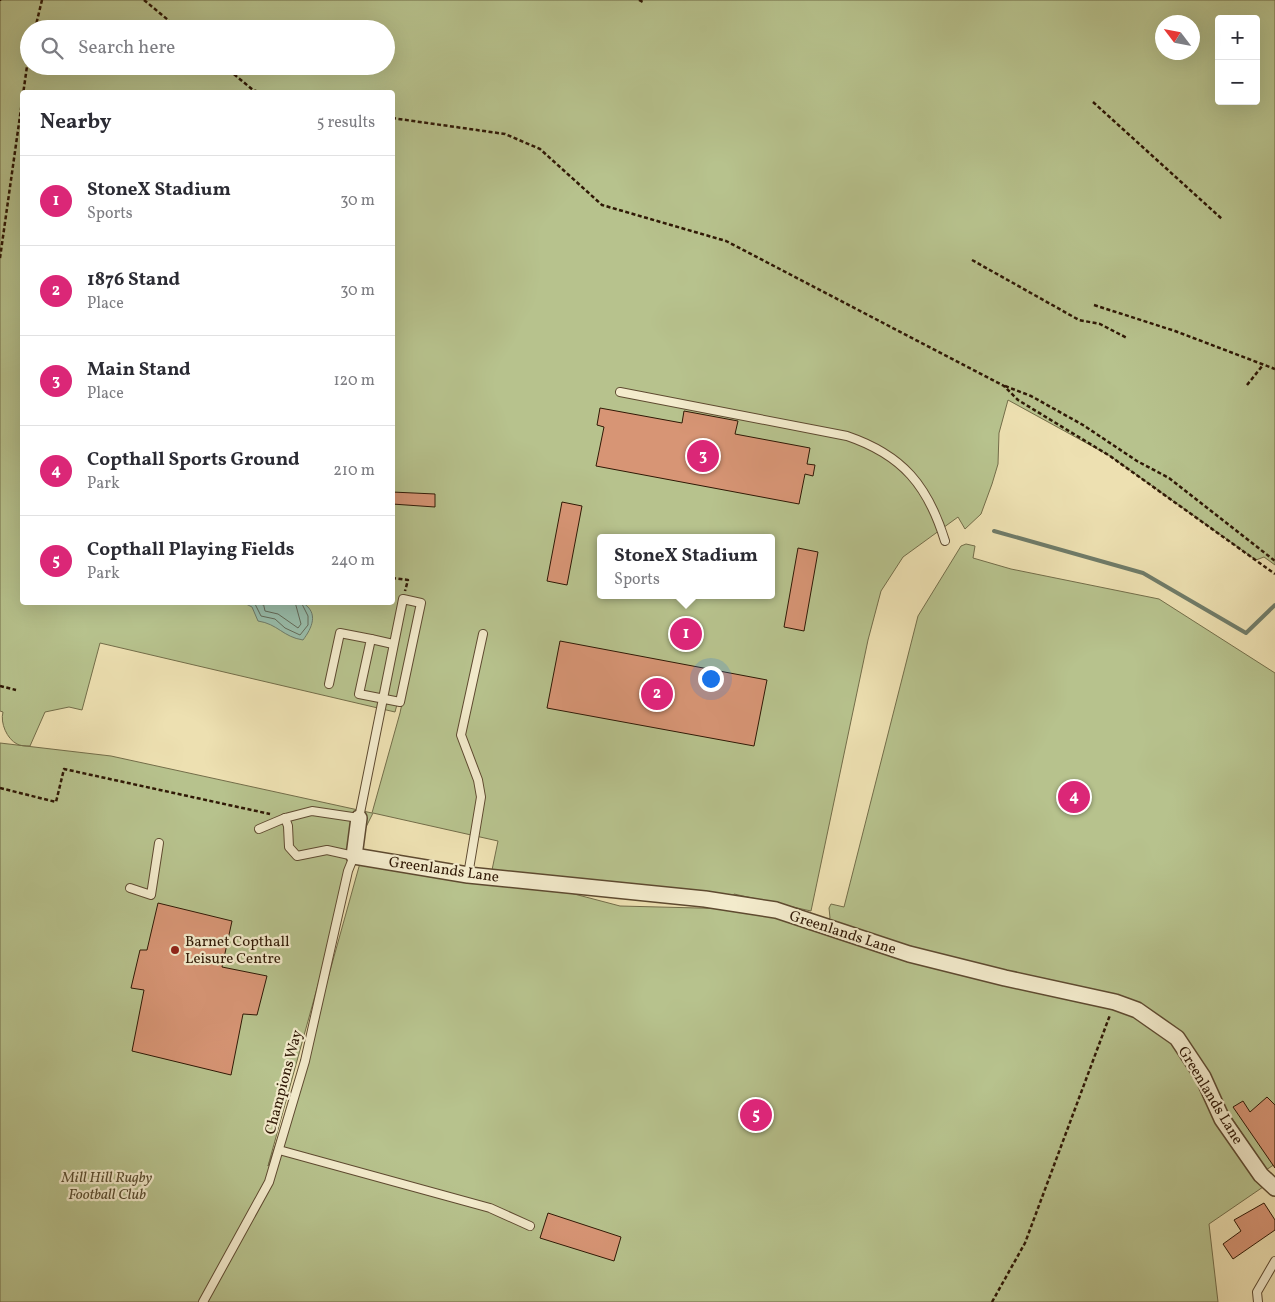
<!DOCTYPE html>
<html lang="en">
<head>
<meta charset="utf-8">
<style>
	body { margin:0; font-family:Vollkorn,serif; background:#f7f7f7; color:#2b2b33 }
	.controls { position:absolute; right:15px; top:15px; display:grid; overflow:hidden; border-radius:5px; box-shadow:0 5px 20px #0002 }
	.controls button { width:45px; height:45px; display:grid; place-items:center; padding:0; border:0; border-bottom:1px solid #e1e1e2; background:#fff; color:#2b2b33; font:25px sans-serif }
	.compass { position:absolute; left:1155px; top:15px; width:45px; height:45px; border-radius:50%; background:#fff; box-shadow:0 5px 20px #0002; rotate:302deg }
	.you { position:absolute; left:710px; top:678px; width:18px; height:18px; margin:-12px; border:4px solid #fff; border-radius:50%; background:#1a73e8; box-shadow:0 0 0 8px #1a73e833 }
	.badge { display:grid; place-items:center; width:32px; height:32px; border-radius:50%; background:#db2777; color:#fff; font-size:16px; font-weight:700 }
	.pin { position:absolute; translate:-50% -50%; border:2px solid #fff; box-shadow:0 1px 5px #0006 }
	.popup { position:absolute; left:597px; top:534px; width:178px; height:65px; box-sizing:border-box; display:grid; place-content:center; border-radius:5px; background:#fff; filter:drop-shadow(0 1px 4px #0005); font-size:16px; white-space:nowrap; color:#7c7c81 }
	.popup b { font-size:19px; color:#2b2b33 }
	.popup::after { content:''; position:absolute; left:50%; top:100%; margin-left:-10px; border:10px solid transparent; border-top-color:#fff }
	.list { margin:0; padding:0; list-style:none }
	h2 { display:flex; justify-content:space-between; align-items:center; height:65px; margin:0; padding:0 20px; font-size:21px }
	h2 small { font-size:16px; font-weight:400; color:#7c7c81 }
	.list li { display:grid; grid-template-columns:32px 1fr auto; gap:15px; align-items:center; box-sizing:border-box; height:90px; padding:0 20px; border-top:1px solid #e1e1e2 }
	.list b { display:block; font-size:19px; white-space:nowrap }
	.list p { margin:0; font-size:16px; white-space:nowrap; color:#7c7c81 }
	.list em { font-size:16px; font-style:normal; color:#7c7c81 }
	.icon { flex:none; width:28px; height:28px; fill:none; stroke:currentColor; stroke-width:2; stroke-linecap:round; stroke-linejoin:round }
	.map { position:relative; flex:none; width:1275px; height:1302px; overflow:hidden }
	.search { position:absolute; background:#fff; box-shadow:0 5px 20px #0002; left:20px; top:20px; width:375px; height:55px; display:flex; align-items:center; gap:12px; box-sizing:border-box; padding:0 18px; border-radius:28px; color:#7c7c81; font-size:19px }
	.panel { position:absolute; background:#fff; box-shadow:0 5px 20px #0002; left:20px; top:90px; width:375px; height:515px; border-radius:5px }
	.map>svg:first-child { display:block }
</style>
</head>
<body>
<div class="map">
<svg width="1275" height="1302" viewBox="0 0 1275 1302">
	<rect width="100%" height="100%" fill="#ede0b1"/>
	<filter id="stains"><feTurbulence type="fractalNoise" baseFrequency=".004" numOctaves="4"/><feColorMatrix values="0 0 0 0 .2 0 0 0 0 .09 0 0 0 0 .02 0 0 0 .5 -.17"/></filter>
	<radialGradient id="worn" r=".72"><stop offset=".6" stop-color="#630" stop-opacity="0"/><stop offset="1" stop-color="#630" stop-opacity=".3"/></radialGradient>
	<path fill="#b7c28d" stroke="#736d49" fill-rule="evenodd" d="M 0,0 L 1275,0 L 1275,565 L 1264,557 L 1256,560 L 1110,456 L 1008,400 L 999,433 L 998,464 L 992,484 L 981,514 L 965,529 L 958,517 L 903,557 L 881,591 L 868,640 L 811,911 L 734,894 L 733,898 L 492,870 L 498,841 L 373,813 L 356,847 L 268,1166 L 305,1061 L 360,863 L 517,879 L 620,906 L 776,910 L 821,923 L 830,918 L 829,908 L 831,904 L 844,907 L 918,616 L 961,546 L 966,544 L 975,546 L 973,558 L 1011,569 L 1159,599 L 1275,673 L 1275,1164 L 1266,1170 L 1263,1187 L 1209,1224 L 1218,1302 L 0,1302 L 0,743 L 111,756 L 372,813 L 400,713 L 421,614 L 395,712 L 100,643 L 82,710 L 69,707 L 45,712 L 30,746 C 26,746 20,746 17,744 C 7,739 0,723 3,712 L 0,711 ZM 1219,19 L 1256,19 L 1256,101 L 1219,101 ZM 1162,22 L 1192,22 L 1192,52 L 1162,52 ZM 29,29 L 386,29 L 386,66 L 29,66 ZM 22,92 L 392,92 L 392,602 L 22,602 ZM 601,538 L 771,538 L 771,595 L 601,595 ZM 1159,1025 L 1189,1054 L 1258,1157 Z"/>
	<path fill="#99bdaa" stroke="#6f7b68" d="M 244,603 L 260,603 L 262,605 L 267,603 L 303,603 C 319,613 312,628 303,640 C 283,637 278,624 258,621 L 252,607 Z"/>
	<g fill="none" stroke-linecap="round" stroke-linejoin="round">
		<g stroke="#646a58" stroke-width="1">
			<path d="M 254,602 L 261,616 L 275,619 L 285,628 L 300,635 L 308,625 L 308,616 L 301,602"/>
			<path d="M 263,602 L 265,611 L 278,614 L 298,628 L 301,624 L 295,602"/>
		</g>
		<path stroke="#6f7b68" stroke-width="4" d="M 994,531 L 1143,573 L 1246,633 L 1275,605"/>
	</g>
	<g fill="#d79575" stroke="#2f1805">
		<path d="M 600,408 L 682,423 L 684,411 L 738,421 L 735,434 L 810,448 L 807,464 L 815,465 L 813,476 L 805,474 L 799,504 L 596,466 L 604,427 L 597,425 Z"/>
		<path d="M 392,492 L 435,494 L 435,507 L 392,504 Z"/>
		<path d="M 562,502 L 582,506 L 567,585 L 547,581 Z"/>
		<path d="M 798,548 L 818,552 L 804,631 L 784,627 Z"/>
		<path d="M 560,641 L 767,680 L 754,746 L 547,708 Z"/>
		<path d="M 158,903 L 232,921 L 222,967 L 267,976 L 257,1015 L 243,1014 L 231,1075 L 132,1051 L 144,990 L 131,988 L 140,950 L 147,950 Z"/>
		<path d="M 1267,1097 L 1275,1105 L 1275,1168 L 1233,1107 L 1243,1101 L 1250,1112 Z"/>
		<path d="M 1264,1203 L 1275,1220 L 1275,1230 L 1233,1259 L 1223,1244 L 1241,1231 L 1234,1220 Z"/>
		<path d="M 548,1213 L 621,1237 L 614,1261 L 540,1238 Z"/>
	</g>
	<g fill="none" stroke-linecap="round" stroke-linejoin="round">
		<defs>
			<g id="service">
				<path d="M 620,392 L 847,436 C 903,455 928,486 945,541"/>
				<path d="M 371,639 L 393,644"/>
				<path d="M 259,829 L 285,818 L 312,811 L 359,818 L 403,599 L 421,603 L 400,702 L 359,694 L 371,639 L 340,633 L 329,684"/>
				<path d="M 468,875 L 481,797 L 478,780 L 461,735 L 483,634"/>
				<path d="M 130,888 L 151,895 L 159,843"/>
				<path d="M 279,1150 L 490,1208 L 530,1226"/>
				<path d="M 203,1302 L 269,1182 L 305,1061 L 348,871 L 354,856 L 327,850 L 297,856 L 289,847 L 288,826 L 285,818"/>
				<path d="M 1258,1302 L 1257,1292 L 1275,1261"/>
			</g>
			<path id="minor" d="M 359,818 L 354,856 L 468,875 L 705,899 L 776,910 L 909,954 L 1005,978 L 1115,1002 L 1137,1010 L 1177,1038 L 1203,1077 L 1222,1119 L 1261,1175 L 1275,1188"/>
		</defs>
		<use href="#service" stroke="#5e4a30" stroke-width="10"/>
		<use href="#minor" stroke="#5e4a30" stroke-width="18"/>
		<g stroke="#2f1805" stroke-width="2.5" stroke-dasharray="4 2.5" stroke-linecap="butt">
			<path d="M 144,0 L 179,29"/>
			<path d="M 639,0 L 643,2"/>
			<path d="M 0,1 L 0,0"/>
			<path d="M 35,29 L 42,0"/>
			<path d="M 224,66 L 253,90 L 259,92"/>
			<path d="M 1093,102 L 1222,219"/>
			<path d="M 392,118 L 505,134 L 540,149 L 602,205 L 726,241 L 1004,386 L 1018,400 L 1110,456 L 1275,574"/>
			<path d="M 0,258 L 29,52"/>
			<path d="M 972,260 L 1079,320 L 1100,324 L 1127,338"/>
			<path d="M 1094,305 L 1175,331 L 1275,369"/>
			<path d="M 1247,385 L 1263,365"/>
			<path d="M 1005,386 L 1031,396 L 1083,425 L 1137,461 L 1169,478 L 1275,561"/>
			<path d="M 392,578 L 408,580 L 405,591"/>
			<path d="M 0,686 L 16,690"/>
			<path d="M 0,788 L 56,802 L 64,769 L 270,814"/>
			<path d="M 992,1302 L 1025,1243 L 1110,1015"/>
		</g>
		<use href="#service" stroke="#f3ebcc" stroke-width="8"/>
		<use href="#minor" stroke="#f3ebcc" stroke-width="15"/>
	</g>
	<circle fill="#8f2418" stroke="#f3ebcc" stroke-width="2" cx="175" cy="950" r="5"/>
	<g text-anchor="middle" stroke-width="4.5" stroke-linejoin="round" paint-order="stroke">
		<g font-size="15" fill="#2f1805" stroke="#f3ebcc">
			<text transform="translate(444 869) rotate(8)" y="5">Greenlands Lane</text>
			<text transform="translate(843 932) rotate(18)" y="5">Greenlands Lane</text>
			<text transform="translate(283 1082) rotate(-75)" y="5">Champions Way</text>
			<text transform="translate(1211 1095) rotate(59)" y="5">Greenlands Lane</text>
		</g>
		<g font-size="15" fill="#2f1805" stroke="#f3ebcc" text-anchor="start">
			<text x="185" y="946">Barnet Copthall<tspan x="185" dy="17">Leisure Centre</tspan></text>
		</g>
		<g font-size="15" font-style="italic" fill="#584b2e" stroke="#f3ebcc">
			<text x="107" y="1182">Mill Hill Rugby<tspan x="107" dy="17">Football Club</tspan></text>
		</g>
	</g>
	<rect width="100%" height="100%" filter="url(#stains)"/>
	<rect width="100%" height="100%" fill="url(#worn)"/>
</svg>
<div class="controls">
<button>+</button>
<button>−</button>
</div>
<svg class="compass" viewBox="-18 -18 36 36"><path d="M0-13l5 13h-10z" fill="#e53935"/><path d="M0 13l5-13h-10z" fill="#7c7c81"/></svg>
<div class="you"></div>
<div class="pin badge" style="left:686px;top:634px">1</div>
<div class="popup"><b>StoneX Stadium</b>Sports</div>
<div class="pin badge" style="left:657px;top:694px">2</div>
<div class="pin badge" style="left:703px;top:456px">3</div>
<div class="pin badge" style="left:1074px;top:797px">4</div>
<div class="pin badge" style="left:756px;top:1115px">5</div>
<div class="search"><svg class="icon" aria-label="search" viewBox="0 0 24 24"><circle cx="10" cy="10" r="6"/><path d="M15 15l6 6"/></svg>Search here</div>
<section class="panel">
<h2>Nearby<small>5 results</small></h2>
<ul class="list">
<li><span class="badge">1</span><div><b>StoneX Stadium</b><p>Sports</p></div><em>30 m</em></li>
<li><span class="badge">2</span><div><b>1876 Stand</b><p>Place</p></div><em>30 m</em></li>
<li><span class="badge">3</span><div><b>Main Stand</b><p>Place</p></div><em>120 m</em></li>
<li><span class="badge">4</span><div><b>Copthall Sports Ground</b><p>Park</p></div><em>210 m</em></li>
<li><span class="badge">5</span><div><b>Copthall Playing Fields</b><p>Park</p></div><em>240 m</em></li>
</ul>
</section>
</div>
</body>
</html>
